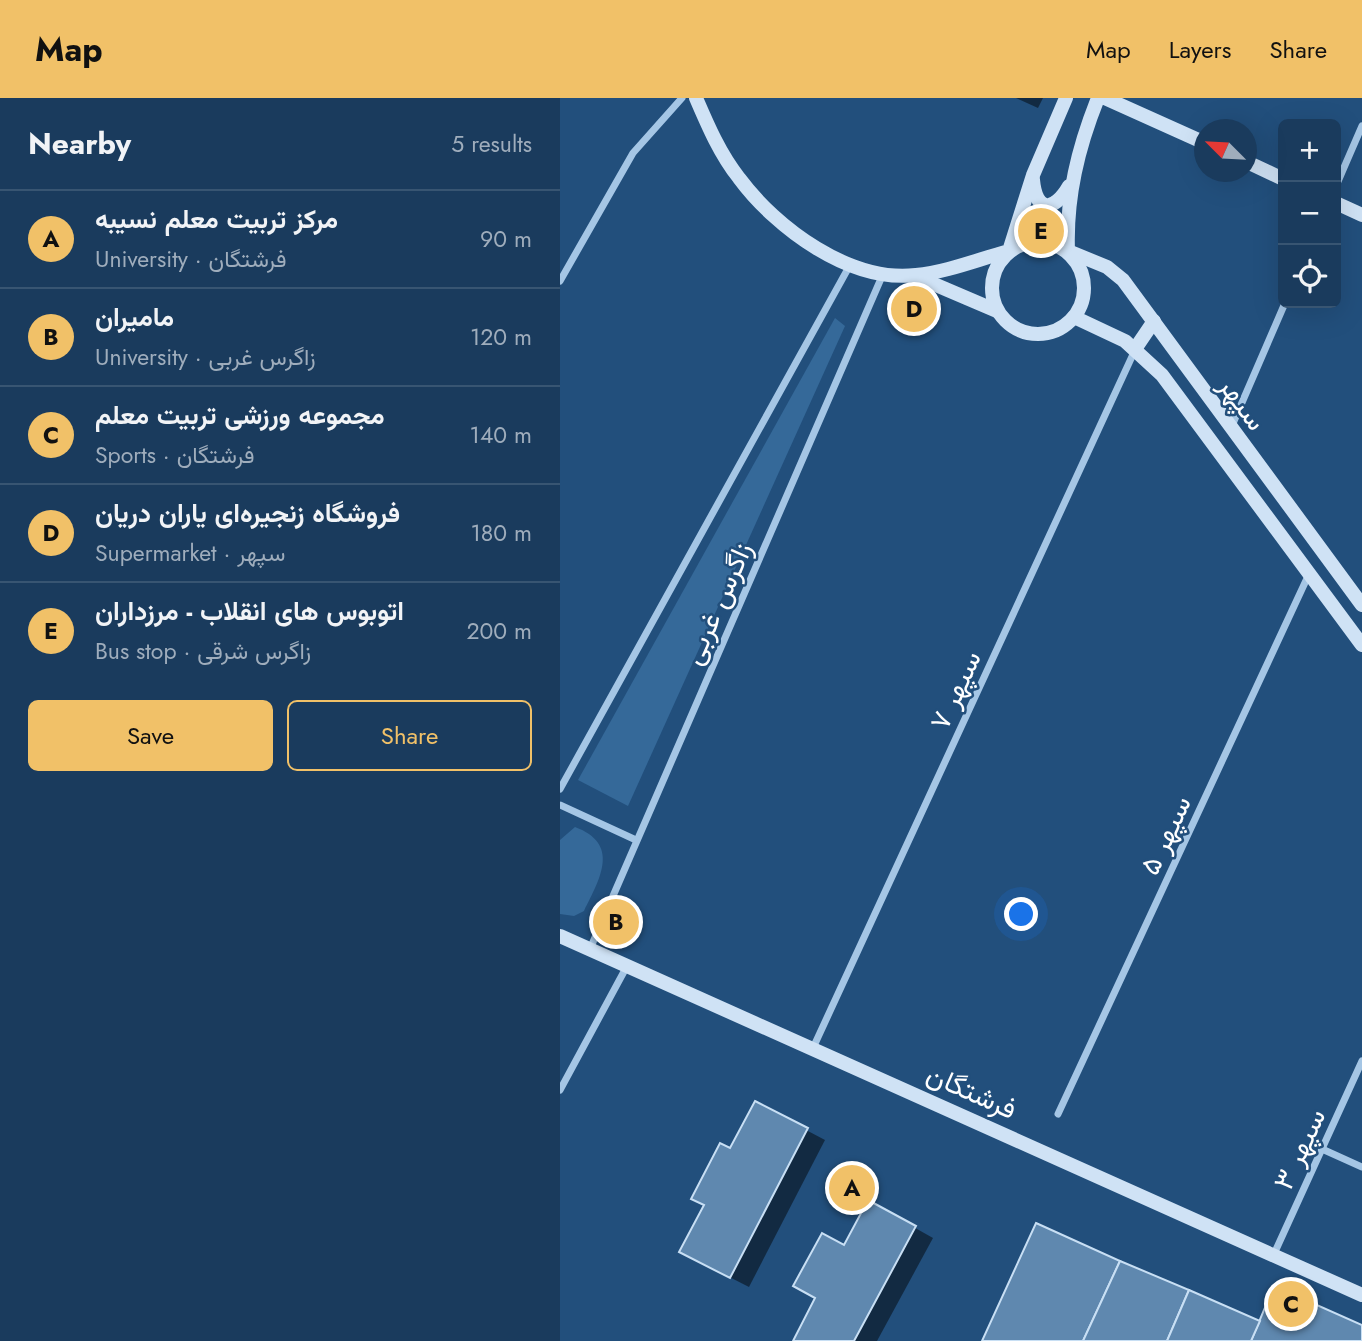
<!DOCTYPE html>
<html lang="en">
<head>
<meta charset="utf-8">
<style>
	body { margin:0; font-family:Jost,Vazirmatn,sans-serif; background:#274666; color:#f1f3f6 }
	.controls { position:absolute; right:21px; top:21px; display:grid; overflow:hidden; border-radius:10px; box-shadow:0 7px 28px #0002 }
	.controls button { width:63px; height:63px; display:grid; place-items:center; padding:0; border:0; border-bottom:2px solid #385572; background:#1a3b5d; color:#f1f3f6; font:35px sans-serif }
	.compass { position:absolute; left:634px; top:21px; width:63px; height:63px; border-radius:50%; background:#1a3b5d; box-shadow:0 7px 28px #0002; rotate:294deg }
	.you { position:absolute; left:462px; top:817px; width:24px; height:24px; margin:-18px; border:5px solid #fff; border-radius:50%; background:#1a73e8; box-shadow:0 0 0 10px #1a73e833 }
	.badge { display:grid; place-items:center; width:46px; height:46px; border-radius:50%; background:#f1c168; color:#111; font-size:23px; font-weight:700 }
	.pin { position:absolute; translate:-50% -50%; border:4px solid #fff; box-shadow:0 2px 7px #0006 }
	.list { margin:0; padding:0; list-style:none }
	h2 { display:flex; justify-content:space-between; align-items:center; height:91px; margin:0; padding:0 28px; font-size:30px }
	h2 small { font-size:23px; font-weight:400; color:#9fadbc }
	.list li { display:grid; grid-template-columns:46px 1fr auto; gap:21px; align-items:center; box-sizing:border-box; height:98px; padding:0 28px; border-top:2px solid #385572 }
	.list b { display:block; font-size:26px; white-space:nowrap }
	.list p { margin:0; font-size:23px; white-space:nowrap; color:#9fadbc }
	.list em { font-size:23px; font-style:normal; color:#9fadbc }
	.actions { display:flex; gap:14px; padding:21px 28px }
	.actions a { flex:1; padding:16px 0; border:2px solid #f1c168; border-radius:10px; text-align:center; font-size:24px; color:#f1c168 }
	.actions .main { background:#f1c168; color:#111 }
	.icon { flex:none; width:38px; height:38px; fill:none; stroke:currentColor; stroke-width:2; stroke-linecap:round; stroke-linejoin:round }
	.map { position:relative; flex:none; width:802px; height:1243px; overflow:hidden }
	header { display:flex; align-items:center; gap:42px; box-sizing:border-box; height:98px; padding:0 35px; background:#f1c168; color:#111 }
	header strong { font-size:33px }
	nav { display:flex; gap:38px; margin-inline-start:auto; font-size:24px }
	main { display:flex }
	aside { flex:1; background:#1a3b5d }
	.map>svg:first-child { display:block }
</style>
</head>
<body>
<header>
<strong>Map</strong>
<nav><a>Map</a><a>Layers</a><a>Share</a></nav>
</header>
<main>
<aside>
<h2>Nearby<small>5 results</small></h2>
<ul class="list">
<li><span class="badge">A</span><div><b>مرکز تربیت معلم نسیبه</b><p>University · فرشتگان</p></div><em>90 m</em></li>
<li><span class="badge">B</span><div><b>مامیران</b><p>University · زاگرس غربی</p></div><em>120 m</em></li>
<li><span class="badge">C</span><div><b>مجموعه ورزشی تربیت معلم</b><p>Sports · فرشتگان</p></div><em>140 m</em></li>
<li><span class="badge">D</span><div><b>فروشگاه زنجیره‌ای یاران دریان</b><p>Supermarket · سپهر</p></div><em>180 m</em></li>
<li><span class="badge">E</span><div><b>اتوبوس های انقلاب - مرزداران</b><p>Bus stop · زاگرس شرقی</p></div><em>200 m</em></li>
</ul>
<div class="actions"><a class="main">Save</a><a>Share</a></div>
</aside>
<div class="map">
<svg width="802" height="1243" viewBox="0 0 802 1243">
	<rect width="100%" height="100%" fill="#224f7c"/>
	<g fill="#356999">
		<path d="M 275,220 L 285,228 L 68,708 L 18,682 Z"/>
		<path d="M 15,729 C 60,746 41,779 24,813 L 14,818 L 0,816 L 0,742 Z"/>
	</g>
	<g fill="#0007">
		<path d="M 456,0 L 483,0 L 478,10 Z"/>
		<path d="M 195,1005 L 265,1042 L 189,1189 L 140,1164 L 171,1053 Z"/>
		<path d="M 309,1104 L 373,1140 L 317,1243 L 235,1243 Z"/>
	</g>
	<g fill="#5f88af" stroke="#c8dff4" stroke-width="2">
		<path d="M 195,1003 L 248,1030 L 170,1180 L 119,1154 L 144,1107 L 131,1101 L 160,1045 L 170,1050 Z"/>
		<path d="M 308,1102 L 356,1128 L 294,1243 L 233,1243 L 255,1200 L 233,1188 L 262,1135 L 284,1147 Z"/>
		<path d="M 476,1125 L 560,1163 L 523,1243 L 422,1243 Z"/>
		<path d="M 560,1163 L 629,1192 L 607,1243 L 523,1243 Z"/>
		<path d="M 714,1188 L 802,1227 L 802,1243 L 691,1243 Z"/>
		<path d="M 629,1192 L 700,1223 L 691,1243 L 607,1243 Z"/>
	</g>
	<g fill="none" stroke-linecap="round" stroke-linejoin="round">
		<g stroke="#a5c6e5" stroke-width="7">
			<path d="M 776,88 L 802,28"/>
			<path d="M 0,183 L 73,55 L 122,0"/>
			<path d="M 671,330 L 725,205"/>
			<path d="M 0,691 L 290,167"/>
			<path d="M 0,707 L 76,742"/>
			<path d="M 30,851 L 323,176"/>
			<path d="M 253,950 L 575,252"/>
			<path d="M 0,992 L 67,868"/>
			<path d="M 498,1016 L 749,476"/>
			<path d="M 762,1051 L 802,1069"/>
			<path d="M 714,1156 L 802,963"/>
		</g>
		<g stroke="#cfe2f5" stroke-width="14">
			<path d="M 136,0 C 148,28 160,56 179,80 C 216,130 290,185 356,177 C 387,174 419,161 449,153 L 473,77 L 506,0"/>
			<path d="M 538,0 C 518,50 506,99 508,153 L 547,169 L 563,182 L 802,507"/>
			<path d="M 545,0 L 645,45"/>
			<path d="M 687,64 L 723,81"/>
			<path d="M 473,82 C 476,115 494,114 509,88"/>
			<path d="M 776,105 L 802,117"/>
			<circle cx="478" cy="190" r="46"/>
			<path d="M 355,178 L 437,213"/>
			<path d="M 514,219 L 565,243 L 602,277 L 802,547"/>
			<path d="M 575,251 L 594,223"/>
			<path d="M 0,838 L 802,1197"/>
		</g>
	</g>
	<g text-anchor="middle" stroke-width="5" stroke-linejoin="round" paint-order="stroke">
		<g font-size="28" fill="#fff" stroke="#224f7c">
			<text transform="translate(683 305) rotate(54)" y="10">سپهر</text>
			<text transform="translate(157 505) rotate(-66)" y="10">زاگرس غربی</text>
			<text transform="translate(395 592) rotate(-65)" y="10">سپهر ۷</text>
			<text transform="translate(605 737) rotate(-65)" y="10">سپهر ۵</text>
			<text transform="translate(412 993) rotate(24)" y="10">فرشتگان</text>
			<text transform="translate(739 1051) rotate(-65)" y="10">سپهر ۳</text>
		</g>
	</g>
</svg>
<div class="controls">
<button>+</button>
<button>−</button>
<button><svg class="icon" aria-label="locate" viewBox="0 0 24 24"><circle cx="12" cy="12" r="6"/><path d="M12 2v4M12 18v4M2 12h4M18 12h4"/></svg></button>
</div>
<svg class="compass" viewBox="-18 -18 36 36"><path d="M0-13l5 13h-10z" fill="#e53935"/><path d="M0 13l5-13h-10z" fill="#9fadbc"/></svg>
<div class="you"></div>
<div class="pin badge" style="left:292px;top:1090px">A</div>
<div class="pin badge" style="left:56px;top:824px">B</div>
<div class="pin badge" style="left:731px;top:1206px">C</div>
<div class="pin badge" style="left:354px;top:211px">D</div>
<div class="pin badge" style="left:481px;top:133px">E</div>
</div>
</main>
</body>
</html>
